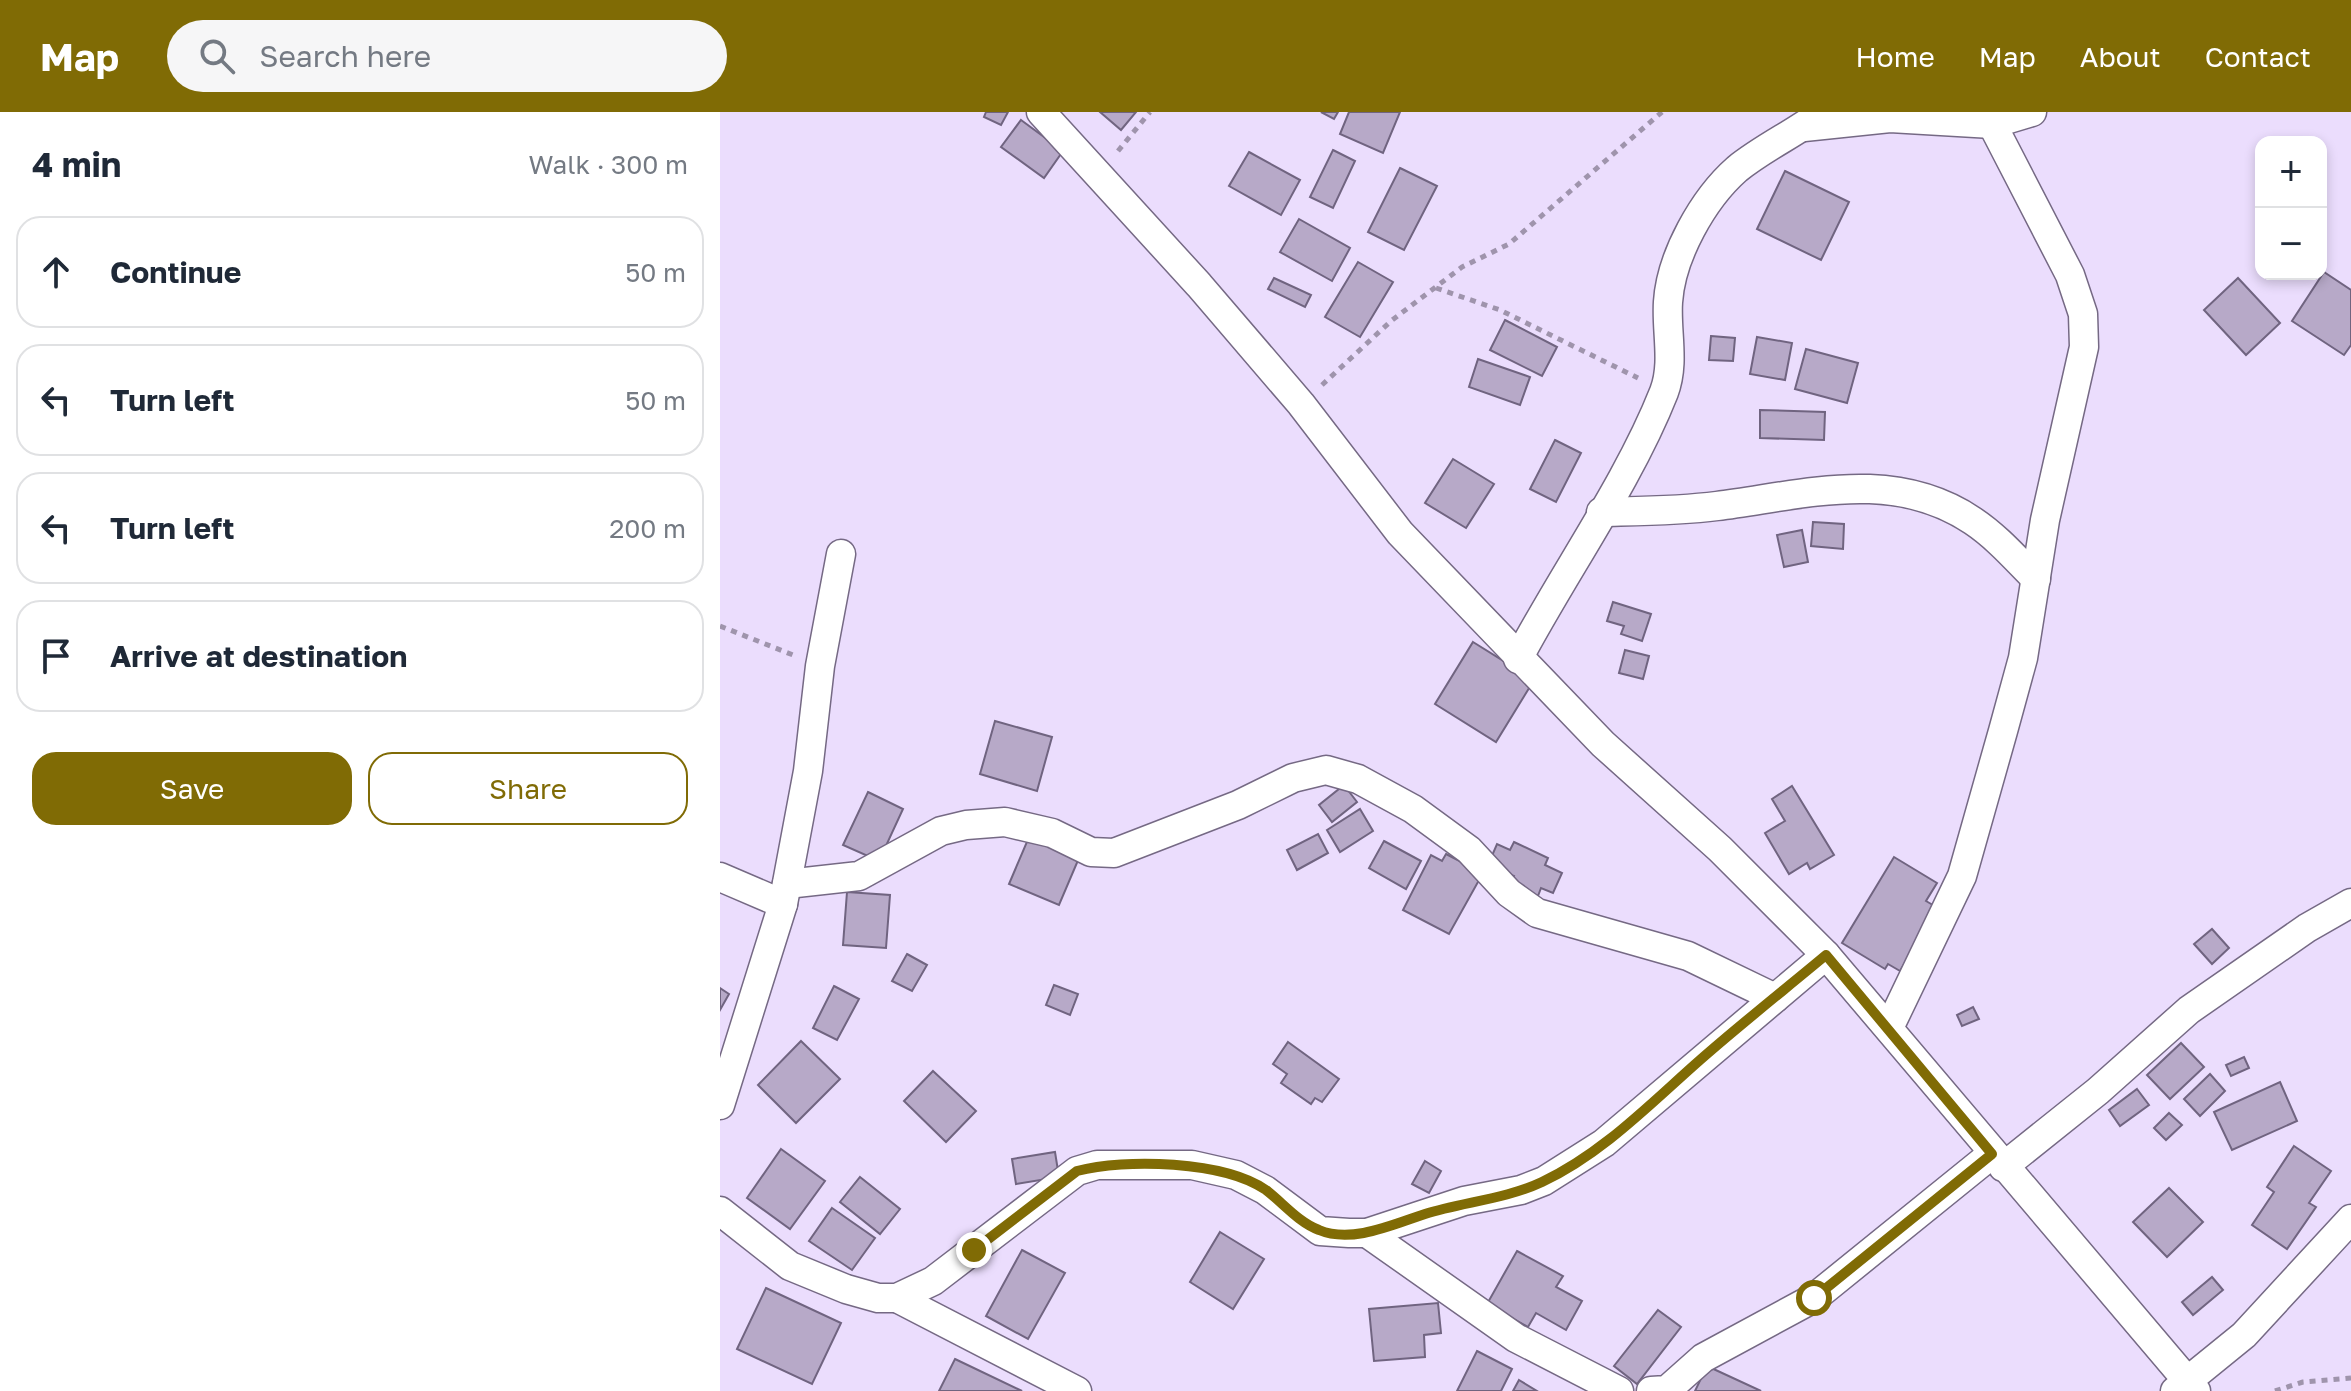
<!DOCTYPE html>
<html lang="en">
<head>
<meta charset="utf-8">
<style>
	body { margin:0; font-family:"Golos Text",sans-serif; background:#f6f6f7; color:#1f2937 }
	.controls { position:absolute; right:24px; top:24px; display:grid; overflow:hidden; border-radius:16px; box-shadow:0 4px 12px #0003 }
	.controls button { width:72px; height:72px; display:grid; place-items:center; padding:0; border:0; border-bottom:2px solid #e0e1e3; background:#fff; color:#1f2937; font:40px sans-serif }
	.stop { position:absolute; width:24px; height:24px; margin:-18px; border:6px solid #806b05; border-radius:50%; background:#fff }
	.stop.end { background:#806b05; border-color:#fff; box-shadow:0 2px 8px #0008 }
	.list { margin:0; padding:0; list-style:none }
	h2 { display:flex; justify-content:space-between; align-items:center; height:104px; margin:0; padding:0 32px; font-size:34px }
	h2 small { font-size:26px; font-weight:400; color:#747a83 }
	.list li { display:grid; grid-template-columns:52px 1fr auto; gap:24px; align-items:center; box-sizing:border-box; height:112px; margin:0 16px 16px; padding:0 16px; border:2px solid #e0e1e3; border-radius:24px }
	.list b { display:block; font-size:30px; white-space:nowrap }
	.list em { font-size:26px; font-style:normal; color:#747a83 }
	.actions { display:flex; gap:16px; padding:24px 32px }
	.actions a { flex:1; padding:18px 0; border:2px solid #806b05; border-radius:24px; text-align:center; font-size:28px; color:#806b05 }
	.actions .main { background:#806b05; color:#fff }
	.icon { flex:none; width:44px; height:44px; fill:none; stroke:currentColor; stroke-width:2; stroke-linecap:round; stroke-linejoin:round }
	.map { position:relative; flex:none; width:1631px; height:1279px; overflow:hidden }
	header { display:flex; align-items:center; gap:48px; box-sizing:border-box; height:112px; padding:0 40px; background:#806b05; color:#fff }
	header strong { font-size:38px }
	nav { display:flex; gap:44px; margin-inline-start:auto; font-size:28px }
	.search { width:560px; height:72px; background:#f6f6f7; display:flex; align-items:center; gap:20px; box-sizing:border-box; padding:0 28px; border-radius:44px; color:#747a83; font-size:30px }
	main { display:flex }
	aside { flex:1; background:#fff }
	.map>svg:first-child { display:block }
</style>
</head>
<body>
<header>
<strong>Map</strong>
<div class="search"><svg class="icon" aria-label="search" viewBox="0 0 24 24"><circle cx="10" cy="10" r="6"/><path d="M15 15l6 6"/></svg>Search here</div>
<nav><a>Home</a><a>Map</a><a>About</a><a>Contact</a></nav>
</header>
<main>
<aside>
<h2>4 min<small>Walk · 300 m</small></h2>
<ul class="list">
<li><svg class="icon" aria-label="ahead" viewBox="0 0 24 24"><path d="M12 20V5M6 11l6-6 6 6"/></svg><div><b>Continue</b></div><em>50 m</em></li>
<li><svg class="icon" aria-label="left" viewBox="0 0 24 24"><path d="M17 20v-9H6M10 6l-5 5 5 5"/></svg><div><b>Turn left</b></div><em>50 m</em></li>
<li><svg class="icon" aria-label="left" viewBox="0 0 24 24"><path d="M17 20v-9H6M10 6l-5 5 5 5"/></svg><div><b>Turn left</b></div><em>200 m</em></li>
<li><svg class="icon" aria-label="arrive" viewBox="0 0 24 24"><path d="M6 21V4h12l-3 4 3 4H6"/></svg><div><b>Arrive at destination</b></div></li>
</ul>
<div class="actions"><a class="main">Save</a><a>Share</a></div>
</aside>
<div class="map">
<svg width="1631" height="1279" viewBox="0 0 1631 1279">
	<rect width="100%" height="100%" fill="#ebddfd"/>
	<g fill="#b7a9c8" stroke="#706480" stroke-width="2">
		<path d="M 266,0 L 288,0 L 281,13 L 264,5 Z"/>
		<path d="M 380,0 L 416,0 L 401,18 Z"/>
		<path d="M 601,0 L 618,0 L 614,7 Z"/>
		<path d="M 629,0 L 680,0 L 663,41 L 620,22 Z"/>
		<path d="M 301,8 L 343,39 L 324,66 L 281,35 Z"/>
		<path d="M 613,38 L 635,49 L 613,96 L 590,85 Z"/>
		<path d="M 529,40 L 580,68 L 561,103 L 509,74 Z"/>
		<path d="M 680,56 L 717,74 L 684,138 L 648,120 Z"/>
		<path d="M 1065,59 L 1129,90 L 1101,148 L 1037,117 Z"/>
		<path d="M 579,107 L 630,136 L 612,169 L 560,140 Z"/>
		<path d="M 638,150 L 673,170 L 640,225 L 605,205 Z"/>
		<path d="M 1604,160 L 1631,178 L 1631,233 L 1624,243 L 1572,209 Z"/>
		<path d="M 554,166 L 591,183 L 585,195 L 548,177 Z"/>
		<path d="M 1518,166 L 1560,211 L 1526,243 L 1484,198 Z"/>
		<path d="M 785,208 L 837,235 L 822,264 L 770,238 Z"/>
		<path d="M 991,224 L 1015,226 L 1013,249 L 989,248 Z"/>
		<path d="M 1037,225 L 1072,231 L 1065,268 L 1030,262 Z"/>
		<path d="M 1086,237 L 1138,251 L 1127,291 L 1075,277 Z"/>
		<path d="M 758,247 L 810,265 L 800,293 L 749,275 Z"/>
		<path d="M 1040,298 L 1105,300 L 1104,328 L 1040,326 Z"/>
		<path d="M 835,328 L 861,341 L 836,390 L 810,377 Z"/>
		<path d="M 733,347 L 774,372 L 746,416 L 705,391 Z"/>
		<path d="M 1093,410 L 1124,412 L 1123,437 L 1091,434 Z"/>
		<path d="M 1082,418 L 1088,450 L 1064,455 L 1057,423 Z"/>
		<path d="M 893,490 L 931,502 L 922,529 L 901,522 L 904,514 L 887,509 Z"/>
		<path d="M 753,530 L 814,568 L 776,630 L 715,592 Z"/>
		<path d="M 905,538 L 929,544 L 923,567 L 899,561 Z"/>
		<path d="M 275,609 L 332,625 L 317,679 L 260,662 Z"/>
		<path d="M 624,673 L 637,690 L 612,710 L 599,693 Z"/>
		<path d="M 1072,674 L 1114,743 L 1090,757 L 1087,751 L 1069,762 L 1045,721 L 1065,709 L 1052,687 Z"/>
		<path d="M 148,680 L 183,697 L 159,749 L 123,733 Z"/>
		<path d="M 640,697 L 653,719 L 620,740 L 607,718 Z"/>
		<path d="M 598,722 L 608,741 L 577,758 L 567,738 Z"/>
		<path d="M 309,725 L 359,746 L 339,793 L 289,772 Z"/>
		<path d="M 664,729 L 701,749 L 686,777 L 649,756 Z"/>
		<path d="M 794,730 L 828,746 L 825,753 L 842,761 L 833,781 L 821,776 L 818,784 L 791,772 L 794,764 L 768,753 L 777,732 L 790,738 Z"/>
		<path d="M 726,742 L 763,761 L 729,822 L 683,798 L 711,743 L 722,749 Z"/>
		<path d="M 1174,745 L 1217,771 L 1206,789 L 1218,796 L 1180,859 L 1168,852 L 1165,857 L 1122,831 Z"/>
		<path d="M 127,780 L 170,783 L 166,836 L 123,833 Z"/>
		<path d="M 1492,817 L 1509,836 L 1492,852 L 1474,832 Z"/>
		<path d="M 187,842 L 207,853 L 192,879 L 172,869 Z"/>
		<path d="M 334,873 L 358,882 L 350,903 L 326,893 Z"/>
		<path d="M 114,874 L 139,887 L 117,928 L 93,916 Z"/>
		<path d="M 0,876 L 9,882 L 0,898 Z"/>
		<path d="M 1253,895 L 1259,907 L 1242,914 L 1237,903 Z"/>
		<path d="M 81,929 L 120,967 L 76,1011 L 38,973 Z"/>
		<path d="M 568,930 L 619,967 L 602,990 L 595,986 L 591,992 L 561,971 L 567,962 L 553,952 Z"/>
		<path d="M 1461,931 L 1484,955 L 1450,987 L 1427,963 Z"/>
		<path d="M 1524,945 L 1529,956 L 1511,964 L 1506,953 Z"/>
		<path d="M 213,959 L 256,999 L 226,1030 L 184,989 Z"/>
		<path d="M 1490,962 L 1505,979 L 1480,1004 L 1464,987 Z"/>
		<path d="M 1560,970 L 1577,1009 L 1512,1038 L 1494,1000 Z"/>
		<path d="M 1417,977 L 1429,993 L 1400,1014 L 1389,998 Z"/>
		<path d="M 1449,1001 L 1462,1013 L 1446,1028 L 1434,1016 Z"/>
		<path d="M 1574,1034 L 1611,1059 L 1589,1091 L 1596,1095 L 1567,1137 L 1532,1113 L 1554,1080 L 1547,1075 Z"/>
		<path d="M 61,1037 L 105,1069 L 70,1117 L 27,1086 Z"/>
		<path d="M 335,1040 L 339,1065 L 296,1072 L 292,1047 Z"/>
		<path d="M 705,1049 L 721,1059 L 709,1081 L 692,1072 Z"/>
		<path d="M 140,1065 L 180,1097 L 160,1122 L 120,1090 Z"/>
		<path d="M 1449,1076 L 1483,1110 L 1447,1145 L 1413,1110 Z"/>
		<path d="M 112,1096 L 155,1126 L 132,1158 L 89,1129 Z"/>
		<path d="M 500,1120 L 544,1147 L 513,1197 L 470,1170 Z"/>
		<path d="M 302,1138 L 345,1161 L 308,1227 L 266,1204 Z"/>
		<path d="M 797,1139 L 843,1164 L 836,1175 L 862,1189 L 846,1218 L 816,1201 L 808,1215 L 767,1192 Z"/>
		<path d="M 1492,1165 L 1503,1178 L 1473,1203 L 1462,1190 Z"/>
		<path d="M 46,1176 L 121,1211 L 92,1272 L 17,1237 Z"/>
		<path d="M 718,1191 L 721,1221 L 704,1223 L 705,1245 L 654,1249 L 649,1197 Z"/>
		<path d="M 938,1198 L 961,1215 L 917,1272 L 894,1254 Z"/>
		<path d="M 757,1239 L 792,1257 L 781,1279 L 737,1279 Z"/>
		<path d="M 235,1247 L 302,1279 L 219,1279 Z"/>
		<path d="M 987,1254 L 1041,1279 L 975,1279 Z"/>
		<path d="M 799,1268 L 817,1279 L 793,1279 Z"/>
	</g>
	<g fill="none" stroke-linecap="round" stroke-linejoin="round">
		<defs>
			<g id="street">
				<path d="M 321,0 L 479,173 L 581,292 L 680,421 L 883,632 L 1000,737 L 1106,843 L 1476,1279"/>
				<path d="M 1084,15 L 1170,6 L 1272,12 L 1312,0"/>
				<path d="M 881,400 C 920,399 959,399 997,394 C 1084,383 1173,355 1253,409 C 1277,425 1296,447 1316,467"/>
				<path d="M 798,547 C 844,460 908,371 944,280 C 955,251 946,220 948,190 C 951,144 983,87 1017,57 C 1044,35 1076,21 1103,0"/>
				<path d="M 0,765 L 63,792"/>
				<path d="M 67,772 L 139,764 L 221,719 L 246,713 L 285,710 L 332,721 L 371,740 L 394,741 L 518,693 L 573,666 L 606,658 L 638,667 L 693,697 L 749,738 L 789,781 L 817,801 L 968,844 L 1055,886"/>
				<path d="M 1169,916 L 1242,764 L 1283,619 L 1303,546 L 1325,408 L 1364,235 L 1363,202 L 1350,163 L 1272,12"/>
				<path d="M 0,993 L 63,792 L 88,659 L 100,554 L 121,442"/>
				<path d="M 1283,1055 L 1378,979 L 1469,898 L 1587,816 L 1631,791"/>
				<path d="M 0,1099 L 70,1154 L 126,1177 L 158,1186 L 177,1186 L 213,1169 L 357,1059 L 377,1053 L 472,1053 L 516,1063 L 545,1078 L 600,1119 L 629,1121 L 647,1121 L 744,1089 L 801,1078 L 824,1069 L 884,1031 L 1106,843"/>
				<path d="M 647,1121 L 796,1226 L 899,1279"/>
				<path d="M 177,1186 L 357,1279"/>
				<path d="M 931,1279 L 947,1278 L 983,1246 L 1094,1186 L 1272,1042"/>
				<path d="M 1455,1279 L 1524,1223 L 1631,1107"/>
			</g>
		</defs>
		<use href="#street" stroke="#756984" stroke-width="31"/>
		<g stroke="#9f94ac" stroke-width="5" stroke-dasharray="6 6" stroke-linecap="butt">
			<path d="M 398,39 L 430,0"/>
			<path d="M 716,176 L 780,198 L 918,266"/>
			<path d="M 602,273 L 671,209 L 742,155 L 789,132 L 942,0"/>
			<path d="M 0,514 L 73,543"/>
			<path d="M 1555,1279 L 1583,1270 L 1631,1266"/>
		</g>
		<use href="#street" stroke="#fff" stroke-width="28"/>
	</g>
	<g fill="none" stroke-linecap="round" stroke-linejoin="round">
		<path stroke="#806b05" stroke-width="10" d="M 254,1138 L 357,1059 C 405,1046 504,1049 546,1078 C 563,1091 578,1110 599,1118 C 632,1132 674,1112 705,1102 C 743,1090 786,1087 822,1070 C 882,1042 931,991 980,948 C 1021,912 1064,878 1106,843 L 1272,1042 L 1094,1186"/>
	</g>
</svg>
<div class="controls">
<button>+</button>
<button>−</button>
</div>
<div class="stop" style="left:1094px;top:1186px"></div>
<div class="stop end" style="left:254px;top:1138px"></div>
</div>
</main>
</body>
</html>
